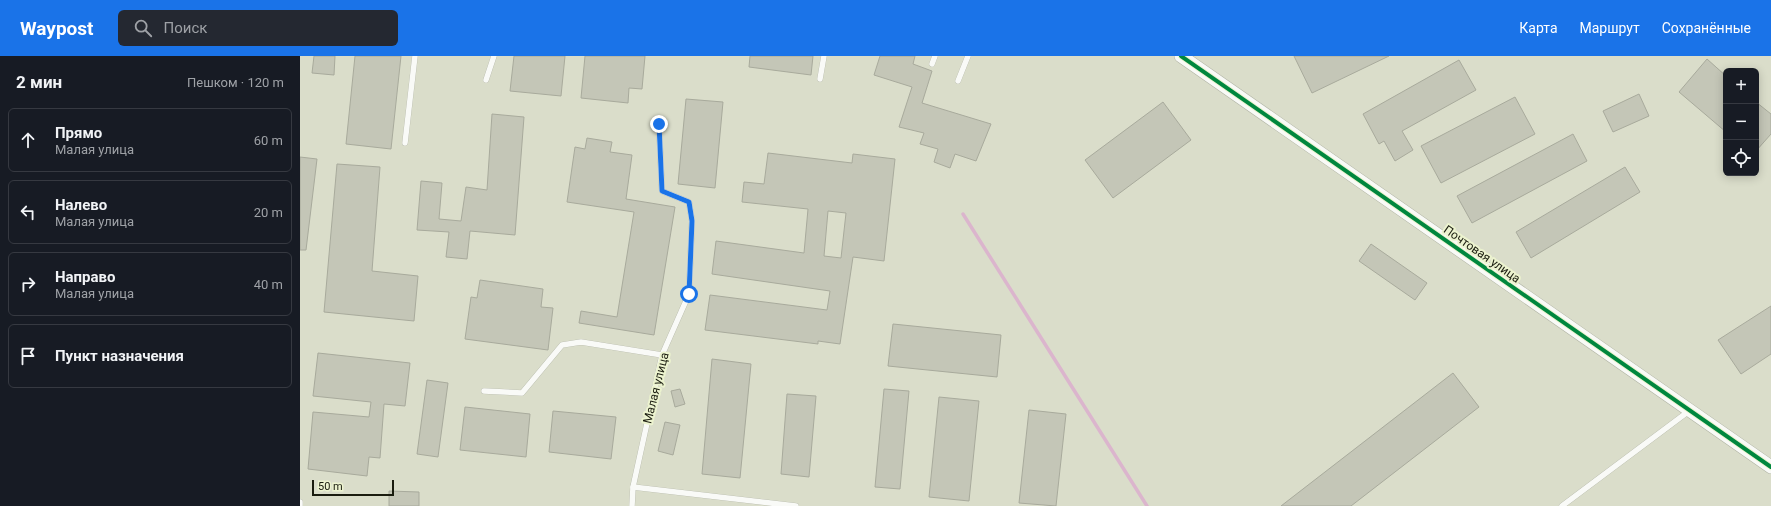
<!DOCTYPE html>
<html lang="ru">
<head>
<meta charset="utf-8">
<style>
	body { margin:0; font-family:Roboto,sans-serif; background:#242831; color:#f1f3f6 }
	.controls { position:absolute; right:12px; top:12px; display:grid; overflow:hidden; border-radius:6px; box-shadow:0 2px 10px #0003 }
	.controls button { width:36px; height:36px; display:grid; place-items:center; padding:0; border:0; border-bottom:1px solid #363941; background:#171b24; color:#f1f3f6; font:20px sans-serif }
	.scale { position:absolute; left:12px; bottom:10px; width:82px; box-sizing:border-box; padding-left:4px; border:2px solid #1a1c0f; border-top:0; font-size:11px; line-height:14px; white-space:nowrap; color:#1a1c0f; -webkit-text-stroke:3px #ecf3cf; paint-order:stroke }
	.stop { position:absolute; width:12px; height:12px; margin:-9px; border:3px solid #1a73e8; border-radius:50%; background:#fff }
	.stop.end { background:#1a73e8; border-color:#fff; box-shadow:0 1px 4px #0008 }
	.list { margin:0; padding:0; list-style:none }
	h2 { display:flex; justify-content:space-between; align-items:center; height:52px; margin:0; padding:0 16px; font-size:17px }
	h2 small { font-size:13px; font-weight:400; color:#9ea1a6 }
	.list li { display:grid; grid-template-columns:26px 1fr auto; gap:12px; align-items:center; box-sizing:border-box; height:64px; margin:0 8px 8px; padding:0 8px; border:1px solid #363941; border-radius:6px }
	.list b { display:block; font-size:15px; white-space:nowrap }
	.list p { margin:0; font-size:13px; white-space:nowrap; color:#9ea1a6 }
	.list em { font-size:13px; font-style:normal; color:#9ea1a6 }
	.icon { flex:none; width:22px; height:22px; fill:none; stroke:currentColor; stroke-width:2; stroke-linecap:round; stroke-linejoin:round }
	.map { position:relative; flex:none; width:1471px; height:450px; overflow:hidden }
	header { display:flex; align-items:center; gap:24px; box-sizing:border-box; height:56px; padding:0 20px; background:#1a73e8; color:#fff }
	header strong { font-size:19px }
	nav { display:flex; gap:22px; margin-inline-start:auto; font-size:14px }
	.search { width:280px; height:36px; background:#242831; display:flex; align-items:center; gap:10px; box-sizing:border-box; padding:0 14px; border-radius:6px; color:#9ea1a6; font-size:15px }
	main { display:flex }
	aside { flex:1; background:#171b24 }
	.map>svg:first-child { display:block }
</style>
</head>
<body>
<header>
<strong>Waypost</strong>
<div class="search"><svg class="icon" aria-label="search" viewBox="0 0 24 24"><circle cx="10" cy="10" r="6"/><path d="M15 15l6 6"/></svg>Поиск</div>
<nav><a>Карта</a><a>Маршрут</a><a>Сохранённые</a></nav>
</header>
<main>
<aside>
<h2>2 мин<small>Пешком · 120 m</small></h2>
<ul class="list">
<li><svg class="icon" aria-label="ahead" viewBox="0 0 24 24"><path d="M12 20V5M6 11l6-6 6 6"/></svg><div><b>Прямо</b><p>Малая улица</p></div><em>60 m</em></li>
<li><svg class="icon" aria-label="left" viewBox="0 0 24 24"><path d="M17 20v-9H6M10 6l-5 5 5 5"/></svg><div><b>Налево</b><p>Малая улица</p></div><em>20 m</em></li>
<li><svg class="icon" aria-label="right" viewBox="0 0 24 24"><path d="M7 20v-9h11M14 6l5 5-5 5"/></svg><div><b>Направо</b><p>Малая улица</p></div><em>40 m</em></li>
<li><svg class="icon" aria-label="arrive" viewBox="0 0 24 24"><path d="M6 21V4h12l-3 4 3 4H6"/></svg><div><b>Пункт назначения</b></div></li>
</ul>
</aside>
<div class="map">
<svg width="1471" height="450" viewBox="0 0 1471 450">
	<rect width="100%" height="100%" fill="#daddca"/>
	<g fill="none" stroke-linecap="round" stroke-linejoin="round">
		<path stroke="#dbb5cd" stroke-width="3.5" d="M 663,158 L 847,450"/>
	</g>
	<g fill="#c4c6b7" stroke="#a8aa9c" fill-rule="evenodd">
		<path d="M 14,0 L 35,0 L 34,19 L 12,17 Z"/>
		<path d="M 55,0 L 101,0 L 91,93 L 46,88 Z"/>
		<path d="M 214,0 L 265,0 L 261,40 L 210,35 Z"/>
		<path d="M 285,0 L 345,0 L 342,33 L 329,32 L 328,47 L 281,42 Z"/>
		<path d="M 450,0 L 513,0 L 511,19 L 449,11 Z"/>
		<path d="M 580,0 L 615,0 L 613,8 L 632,15 L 622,47 L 691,68 L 676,105 L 655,98 L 650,112 L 634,106 L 638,93 L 620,88 L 624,77 L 599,71 L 612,31 L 574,19 Z"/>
		<path d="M 994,0 L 1089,0 L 1012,37 Z"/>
		<path d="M 1407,3 L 1426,20 L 1426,76 L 1379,36 Z"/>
		<path d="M 1159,4 L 1176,34 L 1102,75 L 1113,94 L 1095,105 L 1084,85 L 1079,88 L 1063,58 Z"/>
		<path d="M 1339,38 L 1349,60 L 1313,76 L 1303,55 Z"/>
		<path d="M 1215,41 L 1235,78 L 1141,127 L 1121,90 Z"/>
		<path d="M 386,43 L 423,46 L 415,132 L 378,128 Z"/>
		<path d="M 863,46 L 891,84 L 813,142 L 785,104 Z"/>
		<path d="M 1456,46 L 1471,58 L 1471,78 L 1456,95 Z"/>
		<path d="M 192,58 L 224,61 L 215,179 L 170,175 L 167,203 L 146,201 L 149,176 L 117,174 L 121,125 L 142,127 L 139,163 L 161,165 L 166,131 L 187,134 Z"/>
		<path d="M 1273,78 L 1287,105 L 1172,167 L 1157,140 Z"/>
		<path d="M 287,82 L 312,86 L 310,96 L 332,99 L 326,143 L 375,151 L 354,279 L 279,267 L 281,255 L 317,261 L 334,156 L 267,146 L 275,91 L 285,93 Z"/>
		<path d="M 468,97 L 552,107 L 553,98 L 595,103 L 584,205 L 553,201 L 540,288 L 518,285 L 518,288 L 405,274 L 410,239 L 527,254 L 530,235 L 412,218 L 416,185 L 504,197 L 508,153 L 442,146 L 444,126 L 464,128 ZM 528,155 L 546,157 L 541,202 L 524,200 Z"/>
		<path d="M 0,101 L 17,103 L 6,194 L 0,194 Z"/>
		<path d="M 37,108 L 80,111 L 72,215 L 118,220 L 114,265 L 24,256 Z"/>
		<path d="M 1325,111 L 1340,136 L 1231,202 L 1216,176 Z"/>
		<path d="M 1071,188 L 1127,227 L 1115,244 L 1059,205 Z"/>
		<path d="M 180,224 L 243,233 L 241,251 L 253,252 L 248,294 L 165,283 L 171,241 L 177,242 Z"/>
		<path d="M 1471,250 L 1471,298 L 1441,318 L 1418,284 Z"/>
		<path d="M 593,268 L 701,279 L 697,321 L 588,310 Z"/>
		<path d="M 18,297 L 110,307 L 105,350 L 84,348 L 80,402 L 69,401 L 67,420 L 8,413 L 13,356 L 69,361 L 71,346 L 13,340 Z"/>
		<path d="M 412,303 L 451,308 L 440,422 L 402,418 Z"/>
		<path d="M 1153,317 L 1179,351 L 1051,450 L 981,450 Z"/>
		<path d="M 127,324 L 148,327 L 138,401 L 117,398 Z"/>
		<path d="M 380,333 L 385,348 L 375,351 L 371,335 Z"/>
		<path d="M 584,333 L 609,335 L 600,433 L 575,431 Z"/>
		<path d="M 487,338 L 516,340 L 509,421 L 481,418 Z"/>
		<path d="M 639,341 L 679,345 L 669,445 L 629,441 Z"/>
		<path d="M 165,351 L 230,358 L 226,401 L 160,394 Z"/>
		<path d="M 729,354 L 766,358 L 756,450 L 719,447 Z"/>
		<path d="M 253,355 L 316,361 L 311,403 L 249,396 Z"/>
		<path d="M 365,366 L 380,369 L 373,399 L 358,395 Z"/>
		<path d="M 89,435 L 119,436 L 119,450 L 89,450 Z"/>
	</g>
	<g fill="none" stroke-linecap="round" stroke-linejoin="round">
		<defs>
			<g id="service">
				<path d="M 632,8 L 635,0"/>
				<path d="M 520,23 L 524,0"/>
				<path d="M 186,24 L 194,0"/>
				<path d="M 658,25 L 668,0"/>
				<path d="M 105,87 L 115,0"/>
				<path d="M 184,335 L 222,337 L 262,289 L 281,286 L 362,299"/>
				<path d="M 333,431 L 496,450"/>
				<path d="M 0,446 L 0,450"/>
				<path d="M 332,450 L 333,431 L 362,299 L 389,238 L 392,165 L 389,146 L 362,135 L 359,68"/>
				<path d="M 1262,450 L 1389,355"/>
			</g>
			<path id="tertiary" d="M 881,0 L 1471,411"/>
		</defs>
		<use href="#service" stroke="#b0b3a4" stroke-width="6"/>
		<use href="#tertiary" stroke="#b0b3a4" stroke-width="14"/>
		<use href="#service" stroke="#f9faf7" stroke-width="5.5"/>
		<use href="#tertiary" stroke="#f9faf7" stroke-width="13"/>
		<defs>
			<path id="cycleway" d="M 881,0 L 1471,411"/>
		</defs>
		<use href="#cycleway" stroke="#ecf3cf" stroke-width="6"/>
		<use href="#cycleway" stroke="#00873e" stroke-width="4"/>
	</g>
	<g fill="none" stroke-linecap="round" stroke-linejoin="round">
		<path stroke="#1a73e8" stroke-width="5" d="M 359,68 L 362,135 L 389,146 L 392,165 L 389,238"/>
	</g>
	<g text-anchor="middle" stroke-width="4" stroke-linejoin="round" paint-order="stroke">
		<g font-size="12" fill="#1a1c0f" stroke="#ecf3cf">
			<text transform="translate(1182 198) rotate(35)" y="4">Почтовая улица</text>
			<text transform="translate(356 332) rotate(-76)" y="4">Малая улица</text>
		</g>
	</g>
</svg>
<div class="controls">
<button>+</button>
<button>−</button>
<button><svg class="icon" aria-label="locate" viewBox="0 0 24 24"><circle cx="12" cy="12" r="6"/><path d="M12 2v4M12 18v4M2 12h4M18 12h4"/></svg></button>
</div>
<div class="scale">50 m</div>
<div class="stop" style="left:389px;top:238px"></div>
<div class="stop end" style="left:359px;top:68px"></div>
</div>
</main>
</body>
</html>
